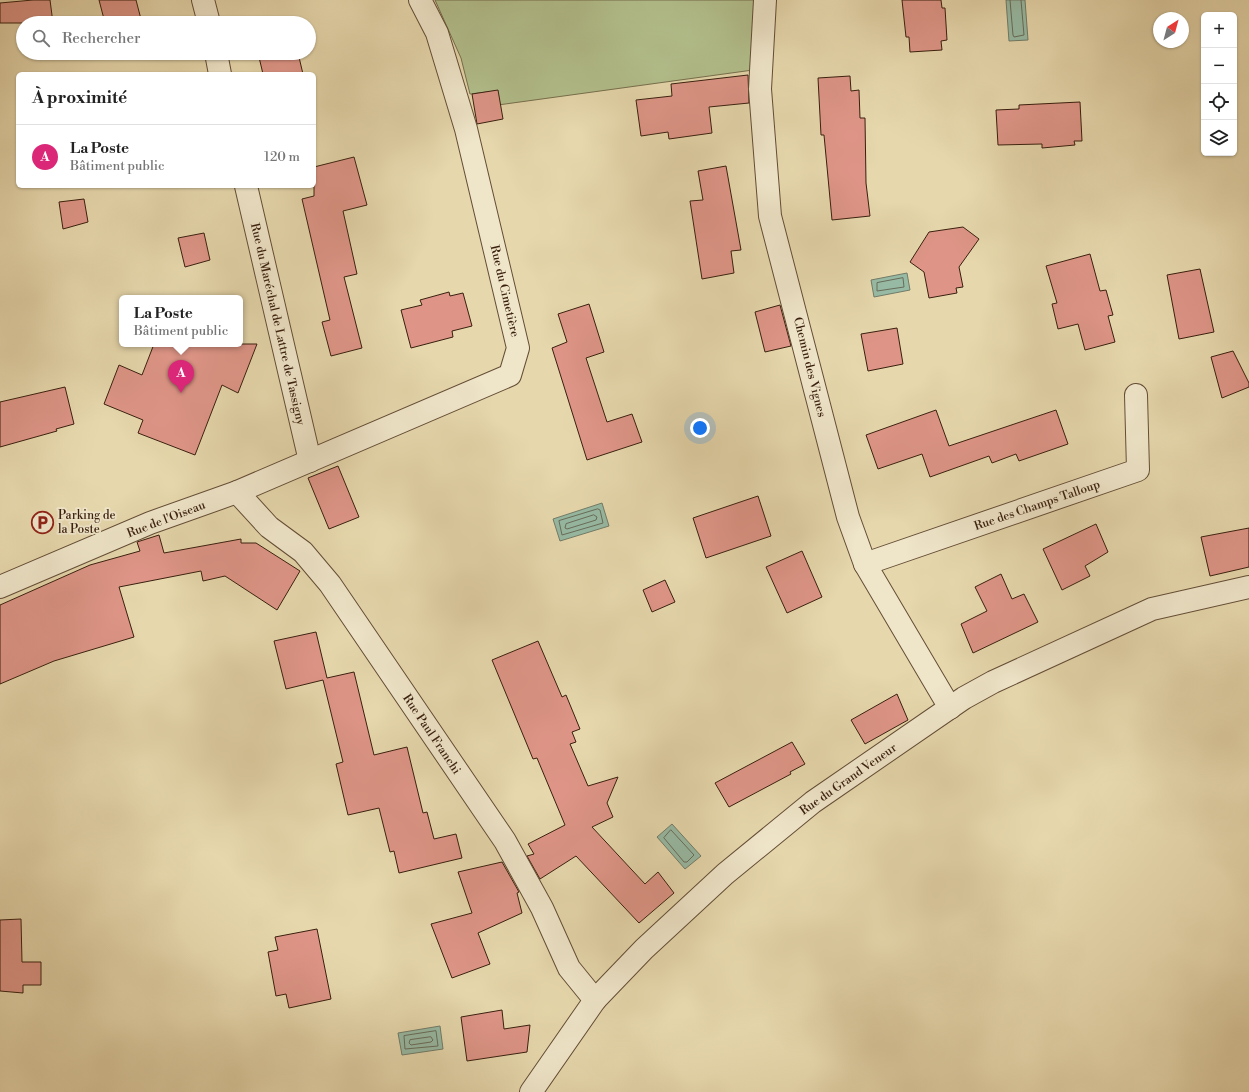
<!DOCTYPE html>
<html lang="fr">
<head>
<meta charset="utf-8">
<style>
	body { margin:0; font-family:"Libre Bodoni",serif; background:#f6f6f6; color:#222 }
	.controls { position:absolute; right:12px; top:12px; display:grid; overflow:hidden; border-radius:6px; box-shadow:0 1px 3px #0004 }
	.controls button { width:36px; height:36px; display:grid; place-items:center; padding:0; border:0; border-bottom:1px solid #e0e0e0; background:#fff; color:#222; font:20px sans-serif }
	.compass { position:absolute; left:1153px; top:12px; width:36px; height:36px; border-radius:50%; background:#fff; box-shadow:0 1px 3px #0004; rotate:36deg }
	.you { position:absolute; left:700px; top:428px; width:14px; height:14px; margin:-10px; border:3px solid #fff; border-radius:50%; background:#1a73e8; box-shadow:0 0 0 6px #1a73e833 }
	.badge { display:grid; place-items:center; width:26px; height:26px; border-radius:50%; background:#db2777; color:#fff; font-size:13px; font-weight:700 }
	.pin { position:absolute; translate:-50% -33px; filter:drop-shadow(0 1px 2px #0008) }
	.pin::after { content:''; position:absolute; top:21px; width:14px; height:12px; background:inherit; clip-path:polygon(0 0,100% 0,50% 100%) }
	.popup { position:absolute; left:119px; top:295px; width:124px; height:52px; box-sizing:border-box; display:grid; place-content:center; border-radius:6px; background:#fff; filter:drop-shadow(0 1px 3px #0005); font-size:13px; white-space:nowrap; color:#767676 }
	.popup b { font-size:15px; color:#222 }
	.popup::after { content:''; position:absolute; left:50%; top:100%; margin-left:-8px; border:8px solid transparent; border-top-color:#fff }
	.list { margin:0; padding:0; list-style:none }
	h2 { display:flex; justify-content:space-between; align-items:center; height:52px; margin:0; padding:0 16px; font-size:17px }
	h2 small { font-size:13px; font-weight:400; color:#767676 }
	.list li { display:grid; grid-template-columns:26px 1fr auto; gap:12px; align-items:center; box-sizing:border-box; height:64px; padding:0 16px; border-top:1px solid #e0e0e0 }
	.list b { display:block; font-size:15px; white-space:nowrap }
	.list p { margin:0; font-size:13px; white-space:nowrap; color:#767676 }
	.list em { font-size:13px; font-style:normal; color:#767676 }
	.icon { flex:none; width:22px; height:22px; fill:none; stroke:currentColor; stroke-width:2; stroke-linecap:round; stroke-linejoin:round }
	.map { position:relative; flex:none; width:1249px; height:1092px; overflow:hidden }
	.search { position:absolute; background:#fff; box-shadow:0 1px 3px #0004; left:16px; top:16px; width:300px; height:44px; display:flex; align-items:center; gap:10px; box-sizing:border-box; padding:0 14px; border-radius:22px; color:#767676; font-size:15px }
	.panel { position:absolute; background:#fff; box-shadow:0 1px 3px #0004; left:16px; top:72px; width:300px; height:116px; border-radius:6px }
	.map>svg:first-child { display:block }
</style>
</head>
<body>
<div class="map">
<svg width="1249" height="1092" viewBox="0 0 1249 1092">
	<rect width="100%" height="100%" fill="#e6d7ac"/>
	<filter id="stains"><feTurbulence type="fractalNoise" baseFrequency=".005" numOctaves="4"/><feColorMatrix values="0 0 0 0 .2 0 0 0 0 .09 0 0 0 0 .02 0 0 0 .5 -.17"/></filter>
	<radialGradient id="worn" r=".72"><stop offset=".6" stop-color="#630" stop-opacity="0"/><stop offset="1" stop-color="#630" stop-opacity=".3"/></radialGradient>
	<path fill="#b2bf8c" stroke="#766f4d" d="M 435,0 L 756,0 L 753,70 L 498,105 L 495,91 L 470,94 L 461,58 Z"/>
	<g fill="#97baa4" stroke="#717c68">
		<path d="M 1006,0 L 1025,0 L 1028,40 L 1009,41 Z"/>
		<path d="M 907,273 L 910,290 L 874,297 L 871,280 Z"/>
		<path d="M 602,503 L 609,526 L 560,541 L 553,519 Z"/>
		<path d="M 672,824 L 701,856 L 685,869 L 657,837 Z"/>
		<path d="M 440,1026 L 443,1049 L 402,1055 L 398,1033 Z"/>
	</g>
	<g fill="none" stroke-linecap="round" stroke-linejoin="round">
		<g stroke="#686c59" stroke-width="1">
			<path d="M 1010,0 L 1013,35 L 1014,37 L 1024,35 L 1021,0"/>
			<path d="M 903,278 L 904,287 L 877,291 L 877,283 Z"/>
			<path d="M 598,509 L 600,510 L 603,523 L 562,535 L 559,521 Z"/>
			<path d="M 594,515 L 597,517 L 596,520 L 567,529 L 565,528 L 566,524 Z"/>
			<path d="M 671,830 L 694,855 L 687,862 L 684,862 L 664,838 Z"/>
			<path d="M 436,1031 L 438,1046 L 405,1049 L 404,1036 Z"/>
			<path d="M 431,1037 L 433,1040 L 431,1042 L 411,1045 L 409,1043 L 410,1040 Z"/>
		</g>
	</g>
	<g fill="#de9587" stroke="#391f0e">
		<path d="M 33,0 L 50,0 L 53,23 L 0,23 L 0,3 Z"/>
		<path d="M 99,0 L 136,0 L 142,23 L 105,23 Z"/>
		<path d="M 902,0 L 941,0 L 942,8 L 945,8 L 947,40 L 941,41 L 942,50 L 910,52 L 909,37 L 906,37 Z"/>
		<path d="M 258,53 L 298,53 L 303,74 L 263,74 Z"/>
		<path d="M 748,75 L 749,103 L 709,107 L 712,133 L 669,139 L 668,132 L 641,136 L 636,100 L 672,96 L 671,84 Z"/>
		<path d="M 850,76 L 851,91 L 859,90 L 860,118 L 865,118 L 866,183 L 870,216 L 832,220 L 824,135 L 821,135 L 818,78 Z"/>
		<path d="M 498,90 L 503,119 L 477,124 L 472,94 Z"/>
		<path d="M 1080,102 L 1082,141 L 1074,141 L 1075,145 L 1042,148 L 1042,144 L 998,145 L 996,110 L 1019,109 L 1019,105 Z"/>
		<path d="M 354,157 L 367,205 L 343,211 L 357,274 L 344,277 L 362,348 L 331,356 L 322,322 L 330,320 L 302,199 L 314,196 L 314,167 Z"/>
		<path d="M 726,166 L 741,250 L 731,251 L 734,273 L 702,279 L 690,201 L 703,200 L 698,171 Z"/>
		<path d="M 84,199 L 88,222 L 63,229 L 59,202 Z"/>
		<path d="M 963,227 L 979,239 L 959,267 L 963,287 L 956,288 L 957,293 L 929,298 L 924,272 L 910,262 L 929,232 Z"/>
		<path d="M 204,233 L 210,260 L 185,267 L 178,238 Z"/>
		<path d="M 1090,254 L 1100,291 L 1106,290 L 1113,315 L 1108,316 L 1115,342 L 1085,350 L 1078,324 L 1058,329 L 1052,304 L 1057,303 L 1046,266 Z"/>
		<path d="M 1200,269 L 1214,332 L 1179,339 L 1167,275 Z"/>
		<path d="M 449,292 L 450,296 L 463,293 L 472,326 L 452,331 L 453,337 L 411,348 L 401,310 L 422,305 L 420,300 Z"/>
		<path d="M 589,304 L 604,352 L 586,358 L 607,422 L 632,414 L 642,442 L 587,460 L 552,348 L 567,342 L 558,314 Z"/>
		<path d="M 780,305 L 791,346 L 765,352 L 755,312 Z"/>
		<path d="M 897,328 L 903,364 L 868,371 L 861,334 Z"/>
		<path d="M 154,344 L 257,344 L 238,393 L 222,385 L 195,455 L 138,433 L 143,420 L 104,404 L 119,365 L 142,375 Z"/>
		<path d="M 1233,351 L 1249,383 L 1249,387 L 1222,398 L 1211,357 Z"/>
		<path d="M 65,387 L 74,424 L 56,429 L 57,431 L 0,447 L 0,402 Z"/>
		<path d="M 936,410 L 949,446 L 1056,410 L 1068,444 L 1019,461 L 1016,454 L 992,463 L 989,456 L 930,477 L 922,454 L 878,469 L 866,435 Z"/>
		<path d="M 338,466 L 359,517 L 329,529 L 308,478 Z"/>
		<path d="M 758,496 L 771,536 L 706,558 L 693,518 Z"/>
		<path d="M 1096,524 L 1108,552 L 1085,566 L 1090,576 L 1062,590 L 1043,549 Z"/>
		<path d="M 1249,528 L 1249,567 L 1210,576 L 1201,537 Z"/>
		<path d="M 159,535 L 164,553 L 241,539 L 241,543 L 256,543 L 300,571 L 277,610 L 225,576 L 203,581 L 201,571 L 119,587 L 134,637 L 54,661 L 0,684 L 0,605 L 90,565 L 140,551 L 137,542 Z"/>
		<path d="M 802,551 L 822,597 L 787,613 L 766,567 Z"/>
		<path d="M 1001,574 L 1012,599 L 1024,594 L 1038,622 L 973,653 L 961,624 L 987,611 L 975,587 Z"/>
		<path d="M 665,580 L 675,602 L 652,612 L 643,590 Z"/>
		<path d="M 316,632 L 327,678 L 354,672 L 374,755 L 407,747 L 423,813 L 427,812 L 434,839 L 456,834 L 462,858 L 399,873 L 394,851 L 390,852 L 379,808 L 348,815 L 336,764 L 343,762 L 323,680 L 286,689 L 274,641 Z"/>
		<path d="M 538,641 L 562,697 L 566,695 L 580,729 L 572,732 L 576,742 L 570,744 L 588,786 L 618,777 L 607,803 L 613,817 L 592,827 L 645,884 L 658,872 L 674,893 L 639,923 L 576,856 L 540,879 L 527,856 L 534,854 L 528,844 L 565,825 L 537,758 L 533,759 L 492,660 Z"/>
		<path d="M 897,694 L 908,720 L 865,744 L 851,720 Z"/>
		<path d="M 792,742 L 805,764 L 790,772 L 791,774 L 729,807 L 715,783 Z"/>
		<path d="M 502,862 L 519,892 L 517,893 L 522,913 L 478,933 L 490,964 L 452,978 L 431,924 L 472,913 L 458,872 Z"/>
		<path d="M 21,919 L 22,962 L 41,962 L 41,985 L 23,985 L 23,993 L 0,991 L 0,920 Z"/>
		<path d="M 317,929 L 331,999 L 289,1008 L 286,994 L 276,996 L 268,952 L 278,950 L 275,937 Z"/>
		<path d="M 502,1010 L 504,1029 L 530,1025 L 527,1052 L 467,1061 L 461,1017 Z"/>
	</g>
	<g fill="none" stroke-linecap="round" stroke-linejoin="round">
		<defs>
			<g id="minor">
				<path d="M 203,0 L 209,23"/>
				<path d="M 765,0 L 760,89 L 770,216 L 848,517 L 865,564 L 950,708"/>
				<path d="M 216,53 L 220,74"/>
				<path d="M 246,186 L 310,461"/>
				<path d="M 237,492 L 269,527 L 303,552 L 330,584 L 505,841 L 542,908 L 569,968 L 595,1000"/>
				<path d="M 865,564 L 1138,470 L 1136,395"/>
				<path d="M 0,587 L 150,523 L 237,492 L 510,375 L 518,348 L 466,129 L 437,33 L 420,0"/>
				<path d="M 531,1092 L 595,1000 L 644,949 L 725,874 L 813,802 L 964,698 L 993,682 L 1152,609 L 1249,587"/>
			</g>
		</defs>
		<use href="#minor" stroke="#644d36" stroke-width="24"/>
		<use href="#minor" stroke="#efe5c9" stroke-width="22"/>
	</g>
	<defs>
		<symbol id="parking-ring" viewBox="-11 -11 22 22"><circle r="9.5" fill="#efe5c9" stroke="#8f2418" stroke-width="1.5"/><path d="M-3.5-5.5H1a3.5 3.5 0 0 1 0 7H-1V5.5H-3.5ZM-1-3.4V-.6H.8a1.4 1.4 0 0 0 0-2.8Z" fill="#8f2418"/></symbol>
	</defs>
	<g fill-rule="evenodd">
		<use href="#parking-ring" x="30" y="510" width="25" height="25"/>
	</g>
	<g text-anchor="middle" stroke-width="3.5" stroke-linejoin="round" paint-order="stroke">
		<g font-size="12" fill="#391f0e" stroke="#efe5c9">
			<text transform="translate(505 291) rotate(77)" y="4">Rue du Cimetière</text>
			<text transform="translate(278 324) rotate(77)" y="4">Rue du Maréchal de Lattre de Tassigny</text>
			<text transform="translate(810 367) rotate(76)" y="4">Chemin des Vignes</text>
			<text transform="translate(1037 505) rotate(-19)" y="4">Rue des Champs Talloup</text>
			<text transform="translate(166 519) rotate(-21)" y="4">Rue de l'Oiseau</text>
			<text transform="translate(432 734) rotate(56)" y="4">Rue Paul Franchi</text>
			<text transform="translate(848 779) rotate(-35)" y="4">Rue du Grand Veneur</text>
		</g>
		<g font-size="12" fill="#391f0e" stroke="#efe5c9" text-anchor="start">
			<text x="58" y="519">Parking de<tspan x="58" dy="14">la Poste</tspan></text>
		</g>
	</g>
	<rect width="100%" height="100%" filter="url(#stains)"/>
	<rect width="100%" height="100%" fill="url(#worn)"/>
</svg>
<div class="controls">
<button>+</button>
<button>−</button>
<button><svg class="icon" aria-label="locate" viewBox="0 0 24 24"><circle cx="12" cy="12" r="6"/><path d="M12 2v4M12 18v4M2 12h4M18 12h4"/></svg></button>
<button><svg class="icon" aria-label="layers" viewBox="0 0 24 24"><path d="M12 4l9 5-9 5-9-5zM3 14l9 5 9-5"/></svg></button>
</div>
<svg class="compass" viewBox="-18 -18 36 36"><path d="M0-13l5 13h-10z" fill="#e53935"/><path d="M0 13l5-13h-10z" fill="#767676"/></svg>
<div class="you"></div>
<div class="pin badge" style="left:181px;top:393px">A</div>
<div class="popup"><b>La Poste</b>Bâtiment public</div>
<div class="search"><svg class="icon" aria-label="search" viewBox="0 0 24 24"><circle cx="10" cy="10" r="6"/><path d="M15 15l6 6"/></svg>Rechercher</div>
<section class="panel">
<h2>À proximité<small></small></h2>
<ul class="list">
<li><span class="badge">A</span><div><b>La Poste</b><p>Bâtiment public</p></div><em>120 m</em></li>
</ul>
</section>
</div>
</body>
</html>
